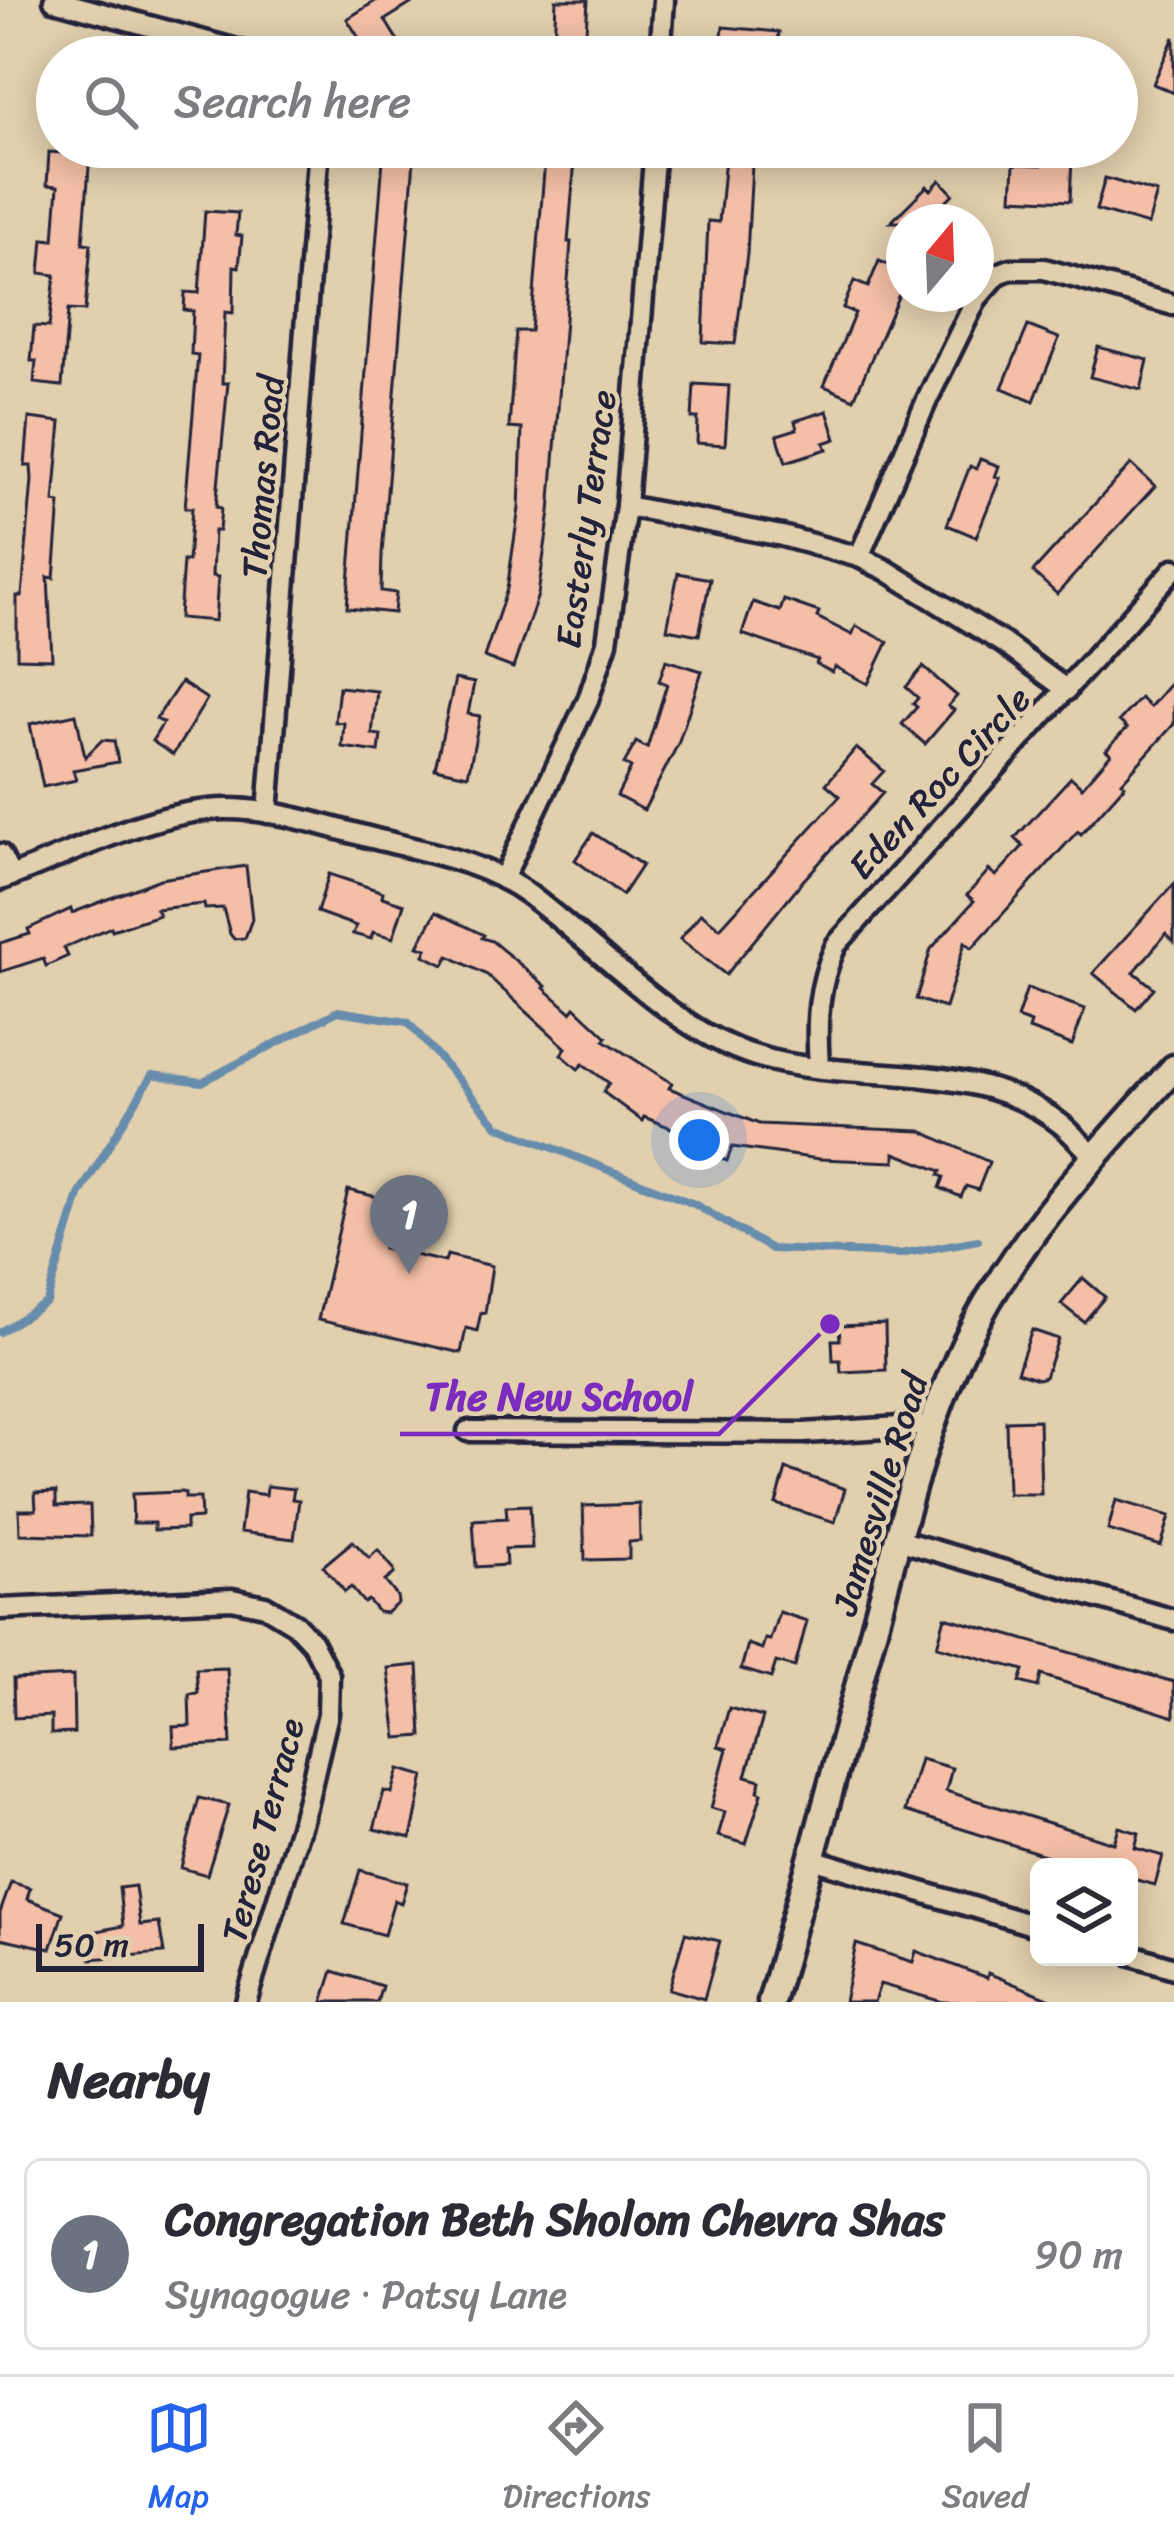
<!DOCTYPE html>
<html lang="en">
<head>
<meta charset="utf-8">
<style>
	body { margin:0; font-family:Sriracha,sans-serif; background:#f2f2f3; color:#2b2b33 }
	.controls { position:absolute; right:36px; bottom:36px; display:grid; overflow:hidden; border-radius:18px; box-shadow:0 6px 30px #0003 }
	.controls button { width:108px; height:108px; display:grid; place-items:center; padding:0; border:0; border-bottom:3px solid #e1e1e2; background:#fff; color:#2b2b33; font:60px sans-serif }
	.compass { position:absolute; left:886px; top:204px; width:108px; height:108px; border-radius:50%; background:#fff; box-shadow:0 6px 30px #0003; rotate:19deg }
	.scale { position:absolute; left:36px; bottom:30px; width:168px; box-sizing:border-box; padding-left:12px; border:6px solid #22223b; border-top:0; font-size:33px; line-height:42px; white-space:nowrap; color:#22223b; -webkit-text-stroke:9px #e1cfad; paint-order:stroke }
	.you { position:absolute; left:699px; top:1140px; width:42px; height:42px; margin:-30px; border:9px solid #fff; border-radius:50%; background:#1a73e8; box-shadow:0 0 0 18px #1a73e833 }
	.badge { display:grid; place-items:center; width:78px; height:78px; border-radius:50%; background:#2563eb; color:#fff; font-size:39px; font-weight:700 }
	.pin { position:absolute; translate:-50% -99px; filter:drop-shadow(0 3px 6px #0008) }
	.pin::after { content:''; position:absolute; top:63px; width:42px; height:36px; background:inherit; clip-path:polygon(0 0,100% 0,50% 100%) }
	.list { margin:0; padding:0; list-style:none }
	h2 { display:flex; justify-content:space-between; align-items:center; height:156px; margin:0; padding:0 48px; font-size:51px }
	h2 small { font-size:39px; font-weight:400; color:#7c7c81 }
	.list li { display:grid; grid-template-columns:78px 1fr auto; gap:36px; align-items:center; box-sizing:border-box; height:192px; margin:0 24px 24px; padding:0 24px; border:3px solid #e1e1e2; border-radius:18px }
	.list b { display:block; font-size:45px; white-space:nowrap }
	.list p { margin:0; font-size:39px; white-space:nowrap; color:#7c7c81 }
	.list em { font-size:39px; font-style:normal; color:#7c7c81 }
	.icon { flex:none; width:66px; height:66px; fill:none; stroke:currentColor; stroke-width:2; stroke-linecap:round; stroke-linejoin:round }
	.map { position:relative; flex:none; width:1174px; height:2002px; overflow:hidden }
	.search { position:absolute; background:#fff; box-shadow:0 6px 30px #0003; left:36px; right:36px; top:36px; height:132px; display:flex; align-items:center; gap:30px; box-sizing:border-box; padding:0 42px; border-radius:66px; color:#7c7c81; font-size:45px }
	.sheet { height:372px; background:#fff }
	nav { display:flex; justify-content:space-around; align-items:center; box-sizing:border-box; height:168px; border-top:3px solid #e1e1e2; background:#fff; font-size:33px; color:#7c7c81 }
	nav a { display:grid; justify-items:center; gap:6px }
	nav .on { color:#2563eb }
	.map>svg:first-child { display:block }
</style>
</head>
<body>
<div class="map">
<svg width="1174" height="2002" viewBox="0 0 1174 2002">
	<rect width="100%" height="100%" fill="#e1cfad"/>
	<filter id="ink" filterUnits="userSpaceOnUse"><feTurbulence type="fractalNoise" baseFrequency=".00833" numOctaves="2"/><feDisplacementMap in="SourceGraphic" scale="24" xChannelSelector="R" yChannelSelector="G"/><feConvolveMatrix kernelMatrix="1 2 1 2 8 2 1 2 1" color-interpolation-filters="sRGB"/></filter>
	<g filter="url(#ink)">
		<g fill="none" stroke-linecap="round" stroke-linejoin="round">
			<path stroke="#688dac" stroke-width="8" d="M 0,1332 L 47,1302 L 79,1195 L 152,1075 L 202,1082 L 338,1011 L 408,1022 L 498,1126 L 694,1204 L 771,1249 L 900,1254 L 978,1240"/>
		</g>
		<g fill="#f4bfa6" stroke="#22223b" stroke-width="3">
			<path d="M 377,0 L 417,0 L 385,20 L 403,49 L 391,57 L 371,57 L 347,19 Z"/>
			<path d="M 556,0 L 588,0 L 585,47 L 554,45 Z"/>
			<path d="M 723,27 L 779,32 L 776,57 L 720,55 Z"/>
			<path d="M 1174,37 L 1174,93 L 1153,84 Z"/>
			<path d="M 384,147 L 415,147 L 382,554 L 381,591 L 396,593 L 394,613 L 347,608 Z"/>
			<path d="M 546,147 L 576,147 L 568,242 L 571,242 L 550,512 L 538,595 L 513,668 L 484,657 L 507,589 L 519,508 L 522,429 L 509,428 L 516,331 L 531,331 Z"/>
			<path d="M 726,147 L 753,147 L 747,254 L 735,344 L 703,342 L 708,221 L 719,222 Z"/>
			<path d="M 49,152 L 90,155 L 83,243 L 91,244 L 85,311 L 68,310 L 62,386 L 34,383 L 36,361 L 31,361 L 34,326 L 49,327 L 55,275 L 40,273 L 43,239 L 54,240 L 58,186 L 47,185 Z"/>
			<path d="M 1041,157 L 1072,159 L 1070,201 L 1012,198 L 1014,164 L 1041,165 Z"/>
			<path d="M 1105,178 L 1157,193 L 1148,225 L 1096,210 Z"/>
			<path d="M 940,180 L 953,194 L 944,203 L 950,209 L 937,222 L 891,222 L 927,186 L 931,190 Z"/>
			<path d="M 205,211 L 238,213 L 236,235 L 242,236 L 239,267 L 234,266 L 233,313 L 225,312 L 222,383 L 228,383 L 216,507 L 221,508 L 219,531 L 214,531 L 212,576 L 218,577 L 215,621 L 179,618 L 183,561 L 188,561 L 192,508 L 185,508 L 198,355 L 191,354 L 193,311 L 184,310 L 185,292 L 199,293 Z"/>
			<path d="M 879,261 L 904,271 L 904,283 L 854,399 L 824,386 L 855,313 L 843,308 L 854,281 L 868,287 Z"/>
			<path d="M 1028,326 L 1059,338 L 1034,401 L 1002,388 Z"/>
			<path d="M 1098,347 L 1148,360 L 1141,390 L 1090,377 Z"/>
			<path d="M 694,384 L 729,386 L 725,445 L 697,443 L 698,418 L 692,418 Z"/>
			<path d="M 827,411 L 836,439 L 824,443 L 827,449 L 786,462 L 777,435 L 797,429 L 795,421 Z"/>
			<path d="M 29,418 L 61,422 L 54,502 L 60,503 L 54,578 L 48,577 L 52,659 L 17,658 L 17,596 L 22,596 L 32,480 L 31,466 L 25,466 Z"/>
			<path d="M 980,459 L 999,466 L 995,477 L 1000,478 L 976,537 L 947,525 L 970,466 L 976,469 Z"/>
			<path d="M 1131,464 L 1155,486 L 1057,594 L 1033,572 Z"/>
			<path d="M 678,573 L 710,579 L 699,635 L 667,629 Z"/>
			<path d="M 784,600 L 819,612 L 817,617 L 852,635 L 856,626 L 888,642 L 868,684 L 835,667 L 832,672 L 816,664 L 818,660 L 742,634 L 753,602 L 780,611 Z"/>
			<path d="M 666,660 L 702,671 L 678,744 L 644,810 L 617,796 L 631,768 L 624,764 L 636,742 L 647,748 L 667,684 L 659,681 Z"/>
			<path d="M 923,667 L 957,696 L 948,706 L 954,710 L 925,744 L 902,724 L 917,707 L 913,704 L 918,698 L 906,687 Z"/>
			<path d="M 455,679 L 474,683 L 468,714 L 480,716 L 468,775 L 435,768 Z"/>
			<path d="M 1174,679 L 1174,724 L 1122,782 L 1125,785 L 1081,834 L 1078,831 L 972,948 L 965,942 L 945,1008 L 916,999 L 931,949 L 974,901 L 967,895 L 989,870 L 996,876 L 1023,846 L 1015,838 L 1071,777 L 1082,787 L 1111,754 L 1106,750 L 1127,728 L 1119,721 L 1140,698 L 1150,707 Z"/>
			<path d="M 181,682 L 207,699 L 173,755 L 152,741 L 163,723 L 156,719 Z"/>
			<path d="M 339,687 L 377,691 L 372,734 L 381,735 L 379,752 L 342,747 L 344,723 L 335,722 Z"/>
			<path d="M 76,714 L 85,757 L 102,740 L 114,741 L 118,762 L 73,770 L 76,780 L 43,787 L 30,724 Z"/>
			<path d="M 856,748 L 884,771 L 872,784 L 883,793 L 800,884 L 726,975 L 680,939 L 701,913 L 720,928 L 840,796 L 826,784 Z"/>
			<path d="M 593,833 L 642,865 L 622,895 L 575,860 Z"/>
			<path d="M 246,866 L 252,919 L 245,938 L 234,939 L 230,934 L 223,908 L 205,909 L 204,904 L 156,909 L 159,915 L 112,930 L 111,927 L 64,948 L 68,956 L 46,966 L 43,958 L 0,972 L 0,943 L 30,934 L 28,929 L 71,909 L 72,913 L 160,879 Z"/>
			<path d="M 329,874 L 383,892 L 382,897 L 404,904 L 393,938 L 373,932 L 371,939 L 353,934 L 356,926 L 317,912 Z"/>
			<path d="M 1174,884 L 1174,942 L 1166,934 L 1134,972 L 1154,988 L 1136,1009 L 1093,973 Z"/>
			<path d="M 436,912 L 484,935 L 482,938 L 492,941 L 546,986 L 544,988 L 571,1012 L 575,1007 L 607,1037 L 604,1040 L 672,1083 L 669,1088 L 759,1124 L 921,1131 L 989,1162 L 978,1190 L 966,1186 L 961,1197 L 940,1188 L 944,1177 L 939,1175 L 941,1171 L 895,1153 L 895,1162 L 819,1159 L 732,1147 L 727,1161 L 702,1151 L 706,1142 L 644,1117 L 642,1121 L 603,1092 L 609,1083 L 583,1064 L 578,1069 L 561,1054 L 566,1048 L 487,975 L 449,956 L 444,965 L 424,955 L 427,949 L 418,946 Z"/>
			<path d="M 1027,988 L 1085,1009 L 1072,1045 L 1029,1029 L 1031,1023 L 1017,1018 Z"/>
			<path d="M 348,1190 L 394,1201 L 383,1248 L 445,1262 L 447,1255 L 492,1266 L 485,1313 L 481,1312 L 477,1331 L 466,1328 L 461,1353 L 318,1320 Z"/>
			<path d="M 1083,1278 L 1105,1297 L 1084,1322 L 1061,1304 Z"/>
			<path d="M 885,1324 L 886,1370 L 841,1372 L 840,1360 L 833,1360 L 832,1340 L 840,1340 L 839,1326 Z"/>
			<path d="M 1032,1330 L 1058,1339 L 1045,1377 L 1038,1379 L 1017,1372 Z"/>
			<path d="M 1039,1420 L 1041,1494 L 1008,1494 L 1006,1421 Z"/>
			<path d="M 786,1469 L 845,1489 L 835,1522 L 776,1504 Z"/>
			<path d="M 267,1486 L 294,1489 L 292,1499 L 299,1500 L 294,1539 L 240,1532 L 245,1492 L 266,1495 Z"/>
			<path d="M 56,1492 L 56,1506 L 90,1505 L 91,1536 L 20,1534 L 19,1510 L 36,1510 L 35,1493 Z"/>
			<path d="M 181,1492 L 185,1493 L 185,1498 L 200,1498 L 201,1518 L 186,1519 L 186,1529 L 154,1530 L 154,1523 L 133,1523 L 132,1494 Z"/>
			<path d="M 1116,1500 L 1170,1516 L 1161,1546 L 1108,1530 Z"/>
			<path d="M 639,1504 L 640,1541 L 629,1542 L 629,1559 L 585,1560 L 583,1506 Z"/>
			<path d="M 530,1505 L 532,1548 L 505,1549 L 506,1565 L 476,1567 L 473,1520 L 507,1518 L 506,1506 Z"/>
			<path d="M 353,1541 L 369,1558 L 378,1550 L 394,1569 L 394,1574 L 385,1581 L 397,1596 L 398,1603 L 386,1613 L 378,1612 L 368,1600 L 364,1603 L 351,1587 L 345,1592 L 323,1566 Z"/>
			<path d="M 779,1612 L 807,1621 L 795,1667 L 776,1662 L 771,1678 L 741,1669 L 748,1644 L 762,1649 L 765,1639 L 770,1640 Z"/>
			<path d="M 945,1617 L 1174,1682 L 1174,1717 L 1041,1675 L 1038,1687 L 1020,1682 L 1024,1670 L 937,1646 Z"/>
			<path d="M 418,1665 L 422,1736 L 397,1738 L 388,1668 Z"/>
			<path d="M 227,1668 L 231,1744 L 174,1747 L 173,1727 L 190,1726 L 189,1694 L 198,1693 L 196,1669 Z"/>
			<path d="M 73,1676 L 74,1733 L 51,1734 L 51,1716 L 14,1718 L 13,1679 Z"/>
			<path d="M 729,1708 L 763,1717 L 746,1776 L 761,1780 L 758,1791 L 762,1793 L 746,1844 L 718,1836 L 725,1812 L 711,1808 L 727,1749 L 718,1746 Z"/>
			<path d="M 920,1759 L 952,1768 L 946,1791 L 1114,1843 L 1119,1827 L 1139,1833 L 1135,1848 L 1163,1856 L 1155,1885 L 1129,1878 L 1129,1867 L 1083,1867 L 905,1811 Z"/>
			<path d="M 399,1769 L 424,1776 L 411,1838 L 374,1829 L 384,1791 L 392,1793 Z"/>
			<path d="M 199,1798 L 229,1805 L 207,1875 L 181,1868 Z"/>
			<path d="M 360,1870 L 407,1883 L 401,1903 L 394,1900 L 384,1935 L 344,1924 Z"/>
			<path d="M 11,1882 L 30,1888 L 27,1899 L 63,1913 L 51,1949 L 0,1938 L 0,1913 Z"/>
			<path d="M 135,1886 L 140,1925 L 159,1923 L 164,1953 L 91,1959 L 87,1933 L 123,1926 L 119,1888 Z"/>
			<path d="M 685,1933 L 720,1941 L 704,1999 L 669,1989 Z"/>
			<path d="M 856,1944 L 913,1962 L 916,1951 L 987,1978 L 988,1973 L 1058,2002 L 943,2002 L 880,1984 L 874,2002 L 844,2002 Z"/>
			<path d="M 333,1971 L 382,1986 L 377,2002 L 323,2002 Z"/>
		</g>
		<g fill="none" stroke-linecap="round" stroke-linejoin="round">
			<defs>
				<g id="minor">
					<path d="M 54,0 L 263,57"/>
					<path d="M 660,57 L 664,0"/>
					<path d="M 626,506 L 782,536 L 859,557 L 886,570 L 1003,643 L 1067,690"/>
					<path d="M 859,557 L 927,400 L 977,298 L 998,274 L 1011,269 L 1044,269 L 1174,305"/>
					<path d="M 268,813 L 319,147"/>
					<path d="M 0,854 L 11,876"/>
					<path d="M 503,879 L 588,700 L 607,642 L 626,506 L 655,147"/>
					<path d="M 0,880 C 71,855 147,811 224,809 C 278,808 333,829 384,841 C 433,853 487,864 528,894 C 598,946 672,1031 756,1056 C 855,1087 976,1055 1062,1125 C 1074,1135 1084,1147 1095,1157"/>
					<path d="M 819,1067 C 816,1022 817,987 836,945 L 1174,569"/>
					<path d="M 468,1431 L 804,1433 L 933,1425"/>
					<path d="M 898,1540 L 1174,1620"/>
					<path d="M 0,1609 L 232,1599 L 265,1606 L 295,1624 L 312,1642 L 329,1675 L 328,1714 L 306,1807 L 246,2002"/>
					<path d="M 812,1859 L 1039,1927"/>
					<path d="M 1129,1954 L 1174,1968"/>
				</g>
				<path id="tertiary" d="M 771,2002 C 806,1879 840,1755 873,1632 C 899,1535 922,1435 965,1344 C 1015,1239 1097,1154 1174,1068"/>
			</defs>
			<use href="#minor" stroke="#22223b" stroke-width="27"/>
			<use href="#tertiary" stroke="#22223b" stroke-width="33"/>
			<use href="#minor" stroke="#e1cfad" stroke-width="18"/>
			<use href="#tertiary" stroke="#e1cfad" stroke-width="24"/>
		</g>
	</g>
	<g text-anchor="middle" stroke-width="9" stroke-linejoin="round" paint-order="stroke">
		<g font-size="36" fill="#22223b" stroke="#e1cfad">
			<text transform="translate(262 477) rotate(-85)" y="13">Thomas Road</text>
			<text transform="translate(585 519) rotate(-82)" y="13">Easterly Terrace</text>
			<text transform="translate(939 782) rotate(-47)" y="13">Eden Roc Circle</text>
			<text transform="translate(879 1494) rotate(-73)" y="13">Jamesville Road</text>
			<text transform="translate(262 1830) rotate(-75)" y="13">Terese Terrace</text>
		</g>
	</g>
	<path fill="none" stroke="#7b2cbf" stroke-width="4.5" d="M830 1324L719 1434H400"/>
	<circle fill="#7b2cbf" stroke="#e1cfad" stroke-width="4.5" cx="830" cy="1324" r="12"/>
	<g font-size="39" text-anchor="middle" font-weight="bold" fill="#7b2cbf" stroke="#e1cfad" stroke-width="9" stroke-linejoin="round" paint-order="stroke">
		<text x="559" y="1410">The New School</text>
	</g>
</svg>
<div class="controls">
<button><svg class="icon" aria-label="layers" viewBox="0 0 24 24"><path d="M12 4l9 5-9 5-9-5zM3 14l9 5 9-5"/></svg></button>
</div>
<svg class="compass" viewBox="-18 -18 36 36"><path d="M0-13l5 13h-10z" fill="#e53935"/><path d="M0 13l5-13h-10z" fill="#7c7c81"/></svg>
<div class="scale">50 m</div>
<div class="you"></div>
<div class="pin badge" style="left:409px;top:1274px;background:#6b7280">1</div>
<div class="search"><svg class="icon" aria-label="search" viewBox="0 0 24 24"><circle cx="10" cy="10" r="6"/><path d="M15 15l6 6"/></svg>Search here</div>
</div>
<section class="sheet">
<h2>Nearby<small></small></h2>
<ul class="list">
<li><span class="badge" style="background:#6b7280">1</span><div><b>Congregation Beth Sholom Chevra Shas</b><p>Synagogue · Patsy Lane</p></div><em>90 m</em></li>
</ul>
</section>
<nav>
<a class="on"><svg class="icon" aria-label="map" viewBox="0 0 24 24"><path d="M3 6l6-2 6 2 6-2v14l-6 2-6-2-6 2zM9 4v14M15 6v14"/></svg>Map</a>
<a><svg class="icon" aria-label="directions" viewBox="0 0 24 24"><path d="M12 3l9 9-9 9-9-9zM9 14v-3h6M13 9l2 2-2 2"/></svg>Directions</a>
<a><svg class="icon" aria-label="saved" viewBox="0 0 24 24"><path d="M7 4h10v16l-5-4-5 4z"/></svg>Saved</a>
</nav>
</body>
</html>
